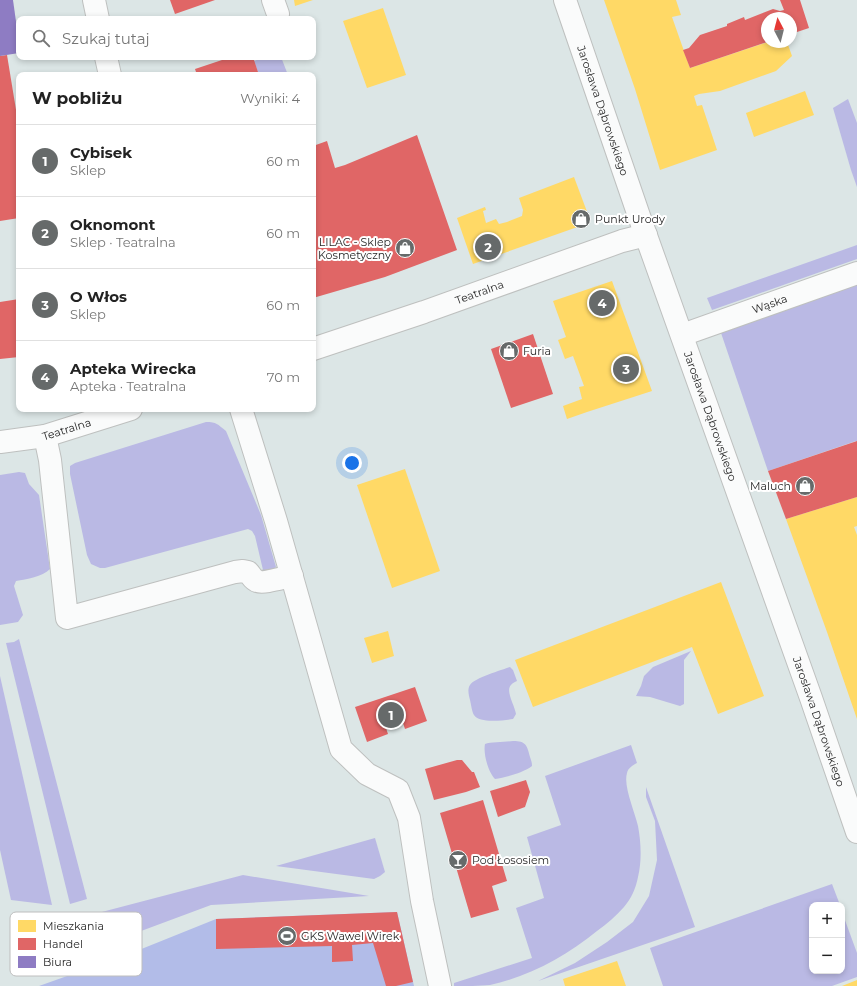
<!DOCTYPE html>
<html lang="pl">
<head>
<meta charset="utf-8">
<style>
	body { margin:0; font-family:Montserrat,sans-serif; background:#f2f2f2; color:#222 }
	.controls { position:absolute; right:12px; bottom:12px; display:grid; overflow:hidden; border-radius:8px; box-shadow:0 2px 6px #0003 }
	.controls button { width:36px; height:36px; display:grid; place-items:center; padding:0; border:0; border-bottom:1px solid #e0e0e0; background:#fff; color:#222; font:20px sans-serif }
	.compass { position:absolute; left:761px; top:12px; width:36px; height:36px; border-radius:50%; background:#fff; box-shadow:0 2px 6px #0003; rotate:353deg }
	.you { position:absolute; left:352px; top:463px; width:14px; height:14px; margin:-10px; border:3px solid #fff; border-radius:50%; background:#1a73e8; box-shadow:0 0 0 6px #1a73e833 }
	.badge { display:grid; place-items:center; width:26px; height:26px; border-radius:50%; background:#666a6a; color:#fff; font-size:13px; font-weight:700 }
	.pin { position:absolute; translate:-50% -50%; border:2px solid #fff; box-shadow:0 1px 4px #0006 }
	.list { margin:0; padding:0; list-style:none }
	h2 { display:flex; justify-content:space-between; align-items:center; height:52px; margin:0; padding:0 16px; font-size:17px }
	h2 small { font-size:13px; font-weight:400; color:#767676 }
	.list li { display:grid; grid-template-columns:26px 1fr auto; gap:12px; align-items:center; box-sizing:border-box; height:72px; padding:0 16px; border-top:1px solid #e0e0e0 }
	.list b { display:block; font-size:15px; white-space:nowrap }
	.list p { margin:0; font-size:13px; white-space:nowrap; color:#767676 }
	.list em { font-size:13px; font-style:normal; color:#767676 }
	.icon { flex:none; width:22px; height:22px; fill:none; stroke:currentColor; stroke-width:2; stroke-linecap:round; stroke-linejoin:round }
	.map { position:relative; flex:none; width:857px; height:986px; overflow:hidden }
	.search { position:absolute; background:#fff; box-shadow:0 2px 6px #0003; left:16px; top:16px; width:300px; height:44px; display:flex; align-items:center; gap:10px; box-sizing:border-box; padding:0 14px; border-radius:8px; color:#767676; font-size:15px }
	.panel { position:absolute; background:#fff; box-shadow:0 2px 6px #0003; left:16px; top:72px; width:300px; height:340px; border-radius:8px }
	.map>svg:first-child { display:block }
</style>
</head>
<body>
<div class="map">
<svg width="857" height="986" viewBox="0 0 857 986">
	<rect width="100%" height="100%" fill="#dce6e6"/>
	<g fill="#bab9e4">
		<path d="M 265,57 L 281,57 L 288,75 L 259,75 L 254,61 Z"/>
		<path d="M 848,99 L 857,123 L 857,187 L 851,170 L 833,108 Z"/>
		<path d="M 857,245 L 857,259 L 712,310 L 707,298 Z"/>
		<path d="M 857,283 L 857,442 L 856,441 L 768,471 L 720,330 Z"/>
		<path d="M 206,422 C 217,422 217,424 226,431 L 261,515 L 276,567 C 272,570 268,572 263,570 L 255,536 L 252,531 L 248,529 L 105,568 L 100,568 L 91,564 L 87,555 L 70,474 L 70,466 L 75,463 Z"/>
		<path d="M 19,472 L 25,473 L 29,484 L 39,495 L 50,569 C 42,577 27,579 16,581 L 14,586 L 23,615 L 18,622 L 0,625 L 0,475 Z"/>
		<path d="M 19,639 L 87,899 L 70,904 L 6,643 L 14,642 Z"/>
		<path d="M 691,651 L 684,660 L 684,704 L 680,706 L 650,697 L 636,696 L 641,686 L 644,676 L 653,667 Z"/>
		<path d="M 510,667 L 513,670 L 517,681 C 515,682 512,683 511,685 C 505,691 515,706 516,714 L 513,719 C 505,720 479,724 474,715 C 472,712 471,704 470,700 C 469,696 467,689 470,685 C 474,678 502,670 510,667 Z"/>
		<path d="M 0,676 L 52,905 L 11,900 L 0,850 Z"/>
		<path d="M 513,741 C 526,741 527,745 530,757 C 531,760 532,762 532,766 C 523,773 506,777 495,779 C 488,772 483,753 485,744 C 491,742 506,742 513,741 Z"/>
		<path d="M 631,745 L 637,763 C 633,765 628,768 627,773 C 623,786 635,812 638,826 C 641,842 642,861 638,877 C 636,888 631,899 624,907 C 616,916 607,924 597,931 C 565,957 530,976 490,985 C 481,986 464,986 454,986 L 454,983 L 532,958 L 516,908 L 544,898 L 527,837 L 561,825 L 545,776 Z"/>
		<path d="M 646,787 L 695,927 L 538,981 L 575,963 L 607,942 L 633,922 L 649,896 L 657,860 L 655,821 L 646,797 Z"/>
		<path d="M 375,838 L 385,872 L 380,876 L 374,879 L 276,866 Z"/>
		<path d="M 243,875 L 369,896 L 211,905 L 82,953 L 75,919 Z"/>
		<path d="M 832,884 L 840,905 L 812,905 L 812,971 L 842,971 L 842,912 L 857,953 L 857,977 L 832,986 L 663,986 L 650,948 Z"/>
	</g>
	<path fill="#b2bce8" d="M 397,912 L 414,986 L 39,986 L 129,954 L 216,919 Z"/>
	<g fill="#ffd966">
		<path d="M 294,0 L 313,0 L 295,6 Z"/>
		<path d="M 604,0 L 676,0 L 681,15 L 672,17 L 690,68 L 768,42 L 787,42 L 792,56 L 776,71 L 720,91 L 699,94 L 694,96 L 697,106 L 702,105 L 717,150 L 660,170 L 635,89 Z"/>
		<path d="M 383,8 L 406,75 L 367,88 L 343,21 Z"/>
		<path d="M 805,91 L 814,115 L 754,137 L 746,113 Z"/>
		<path d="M 574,177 L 589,217 L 586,224 L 473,264 L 457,218 L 485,207 L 486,210 L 483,211 L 486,223 L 496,219 L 499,224 L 507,222 L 522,216 L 523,210 L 519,198 Z"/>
		<path d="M 612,281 L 652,391 L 587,412 L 567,419 L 563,406 L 582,399 L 579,387 L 584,386 L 573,356 L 565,359 L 558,340 L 566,337 L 553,301 Z"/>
		<path d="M 405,469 L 440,571 L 392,588 L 357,485 Z"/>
		<path d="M 857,497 L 857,526 L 854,527 L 857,535 L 857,719 L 827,632 L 786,519 Z"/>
		<path d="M 721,582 L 764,696 L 718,714 L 692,647 L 533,707 L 515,660 Z"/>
		<path d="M 388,631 L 394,656 L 372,663 L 364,638 Z"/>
		<path d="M 617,961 L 626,986 L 565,986 L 563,979 Z"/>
		<path d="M 857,980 L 857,986 L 842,986 Z"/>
	</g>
	<g fill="#e06666">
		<path d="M 170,0 L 215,0 L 175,14 Z"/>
		<path d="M 780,0 L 800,0 L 809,28 L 791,34 L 791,18 L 767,18 L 767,42 L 690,68 L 683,50 L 689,48 L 700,35 L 727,26 L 727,24 L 744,17 L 745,20 L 773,9 L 780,11 L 784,10 Z"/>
		<path d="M 7,55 L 19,128 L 19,218 L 0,221 L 0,56 Z"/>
		<path d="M 231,57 L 253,57 L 259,75 L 197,75 L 195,69 Z"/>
		<path d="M 417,135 L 457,250 L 385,277 L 313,298 L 313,146 L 327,141 L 335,168 L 345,165 Z"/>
		<path d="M 19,299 L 19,357 L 0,359 L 0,302 Z"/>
		<path d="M 533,334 L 553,394 L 511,408 L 491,349 Z"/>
		<path d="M 857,441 L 857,497 L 786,519 L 768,471 Z"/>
		<path d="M 415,687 L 427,721 L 405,729 L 402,720 L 396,717 L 388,720 L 385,725 L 388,734 L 367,742 L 355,707 Z"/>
		<path d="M 457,760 L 462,760 L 472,772 L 474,772 L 480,787 L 466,792 L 434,800 L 425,769 Z"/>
		<path d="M 526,780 L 530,792 L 525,807 L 498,817 L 490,791 Z"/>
		<path d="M 483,800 L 507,881 L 492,886 L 499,910 L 471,918 L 440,813 Z"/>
		<path d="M 397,912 L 413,982 L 396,986 L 386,986 L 373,943 L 352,945 L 353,961 L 332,962 L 332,946 L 216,949 L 216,919 Z"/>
	</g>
	<path fill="#8e7cc3" d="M 0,0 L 13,0 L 19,43 L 19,53 L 0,56 Z"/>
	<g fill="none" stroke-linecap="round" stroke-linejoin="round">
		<defs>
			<g id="minor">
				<path d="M 94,0 L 98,19"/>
				<path d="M 273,0 L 278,14"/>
				<path id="s1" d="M 565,0 L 639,216 L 811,698 L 857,832"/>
				<path d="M 106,57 L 110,75"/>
				<path id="s2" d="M 682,335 L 857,273"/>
				<path id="s3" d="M 313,349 L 424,312 L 622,241 L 646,235"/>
				<path d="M 241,409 L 276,521 L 341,749 L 367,774 L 398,790 L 409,818 L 422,901 L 440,986"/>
				<path d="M 45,436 L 50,460 L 67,618 L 235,572 L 243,571 L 248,572 C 251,575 253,580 257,581 C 263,584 285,577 292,576"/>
				<path id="s4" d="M 0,442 L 45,436 L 131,409"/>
			</g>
		</defs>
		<use href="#minor" stroke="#bec0bf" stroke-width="24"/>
		<use href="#minor" stroke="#fafbfb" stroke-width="22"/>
	</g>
	<defs>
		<symbol id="shop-disc" viewBox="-11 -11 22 22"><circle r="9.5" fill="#666a6a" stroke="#fff"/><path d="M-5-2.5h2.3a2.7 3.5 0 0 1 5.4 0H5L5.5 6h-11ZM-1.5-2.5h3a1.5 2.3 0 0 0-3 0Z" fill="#fff"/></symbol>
		<symbol id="bar-disc" viewBox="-11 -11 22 22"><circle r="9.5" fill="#666a6a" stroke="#fff"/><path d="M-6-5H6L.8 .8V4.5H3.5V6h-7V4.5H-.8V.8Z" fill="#fff"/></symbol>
		<symbol id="stadium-disc" viewBox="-11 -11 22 22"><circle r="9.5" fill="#666a6a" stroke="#fff"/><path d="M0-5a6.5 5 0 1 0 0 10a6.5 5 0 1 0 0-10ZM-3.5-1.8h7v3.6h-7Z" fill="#fff"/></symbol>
	</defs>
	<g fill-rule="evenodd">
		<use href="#shop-disc" x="570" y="208" width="22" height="22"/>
		<use href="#shop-disc" x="394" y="237" width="22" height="22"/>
		<use href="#shop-disc" x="498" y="340" width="22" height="22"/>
		<use href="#shop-disc" x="794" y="475" width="22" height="22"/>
		<use href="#bar-disc" x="447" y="849" width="22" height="22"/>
		<use href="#stadium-disc" x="276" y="925" width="22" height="22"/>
	</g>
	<g text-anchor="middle" stroke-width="4" stroke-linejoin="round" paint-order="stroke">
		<g font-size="11" fill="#272727" stroke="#fff">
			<text dy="4" stroke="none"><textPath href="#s1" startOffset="117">Jarosława Dąbrowskiego</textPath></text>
			<text dy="4" stroke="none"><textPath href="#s3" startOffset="176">Teatralna</textPath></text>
			<text dy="4" stroke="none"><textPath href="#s2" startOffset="93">Wąska</textPath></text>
			<text dy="4" stroke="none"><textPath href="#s1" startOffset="441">Jarosława Dąbrowskiego</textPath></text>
			<text dy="4" stroke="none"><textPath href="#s4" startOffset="68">Teatralna</textPath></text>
			<text dy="4" stroke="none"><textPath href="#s1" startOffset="765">Jarosława Dąbrowskiego</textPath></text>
		</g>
		<g font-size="11" fill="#272727" stroke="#fff" text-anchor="start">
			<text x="595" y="223">Punkt Urody</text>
			<text x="391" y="246" text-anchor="end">LILAC - Sklep<tspan x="391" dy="13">Kosmetyczny</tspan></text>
			<text x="523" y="355">Furia</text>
			<text x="791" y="490" text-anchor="end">Maluch</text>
			<text x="472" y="864">Pod Łososiem</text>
			<text x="301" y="940">GKS Wawel Wirek</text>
		</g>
	</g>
	<rect x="10" y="912" width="132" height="64" rx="6" fill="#fff" stroke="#bebebe" stroke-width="1"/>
	<rect x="18" y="920" width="18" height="12" fill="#ffd966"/>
	<rect x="18" y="938" width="18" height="12" fill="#e06666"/>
	<rect x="18" y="956" width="18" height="12" fill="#8e7cc3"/>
	<g font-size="11" fill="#272727">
		<text x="43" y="930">Mieszkania</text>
		<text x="43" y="948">Handel</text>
		<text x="43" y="966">Biura</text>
	</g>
</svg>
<div class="controls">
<button>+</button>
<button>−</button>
</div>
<svg class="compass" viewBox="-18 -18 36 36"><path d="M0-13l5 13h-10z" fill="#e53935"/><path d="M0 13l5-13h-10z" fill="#767676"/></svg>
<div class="you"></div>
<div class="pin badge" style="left:391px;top:715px">1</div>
<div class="pin badge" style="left:488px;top:247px">2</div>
<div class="pin badge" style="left:626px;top:369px">3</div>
<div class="pin badge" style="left:602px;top:303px">4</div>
<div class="search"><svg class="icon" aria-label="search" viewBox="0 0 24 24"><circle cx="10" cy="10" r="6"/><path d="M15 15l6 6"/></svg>Szukaj tutaj</div>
<section class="panel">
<h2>W pobliżu<small>Wyniki: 4</small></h2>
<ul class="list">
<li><span class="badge">1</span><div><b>Cybisek</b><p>Sklep</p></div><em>60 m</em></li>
<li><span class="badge">2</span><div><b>Oknomont</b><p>Sklep · Teatralna</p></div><em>60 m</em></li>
<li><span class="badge">3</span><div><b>O Włos</b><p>Sklep</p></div><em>60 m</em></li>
<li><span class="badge">4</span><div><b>Apteka Wirecka</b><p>Apteka · Teatralna</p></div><em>70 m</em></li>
</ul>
</section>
</div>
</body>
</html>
